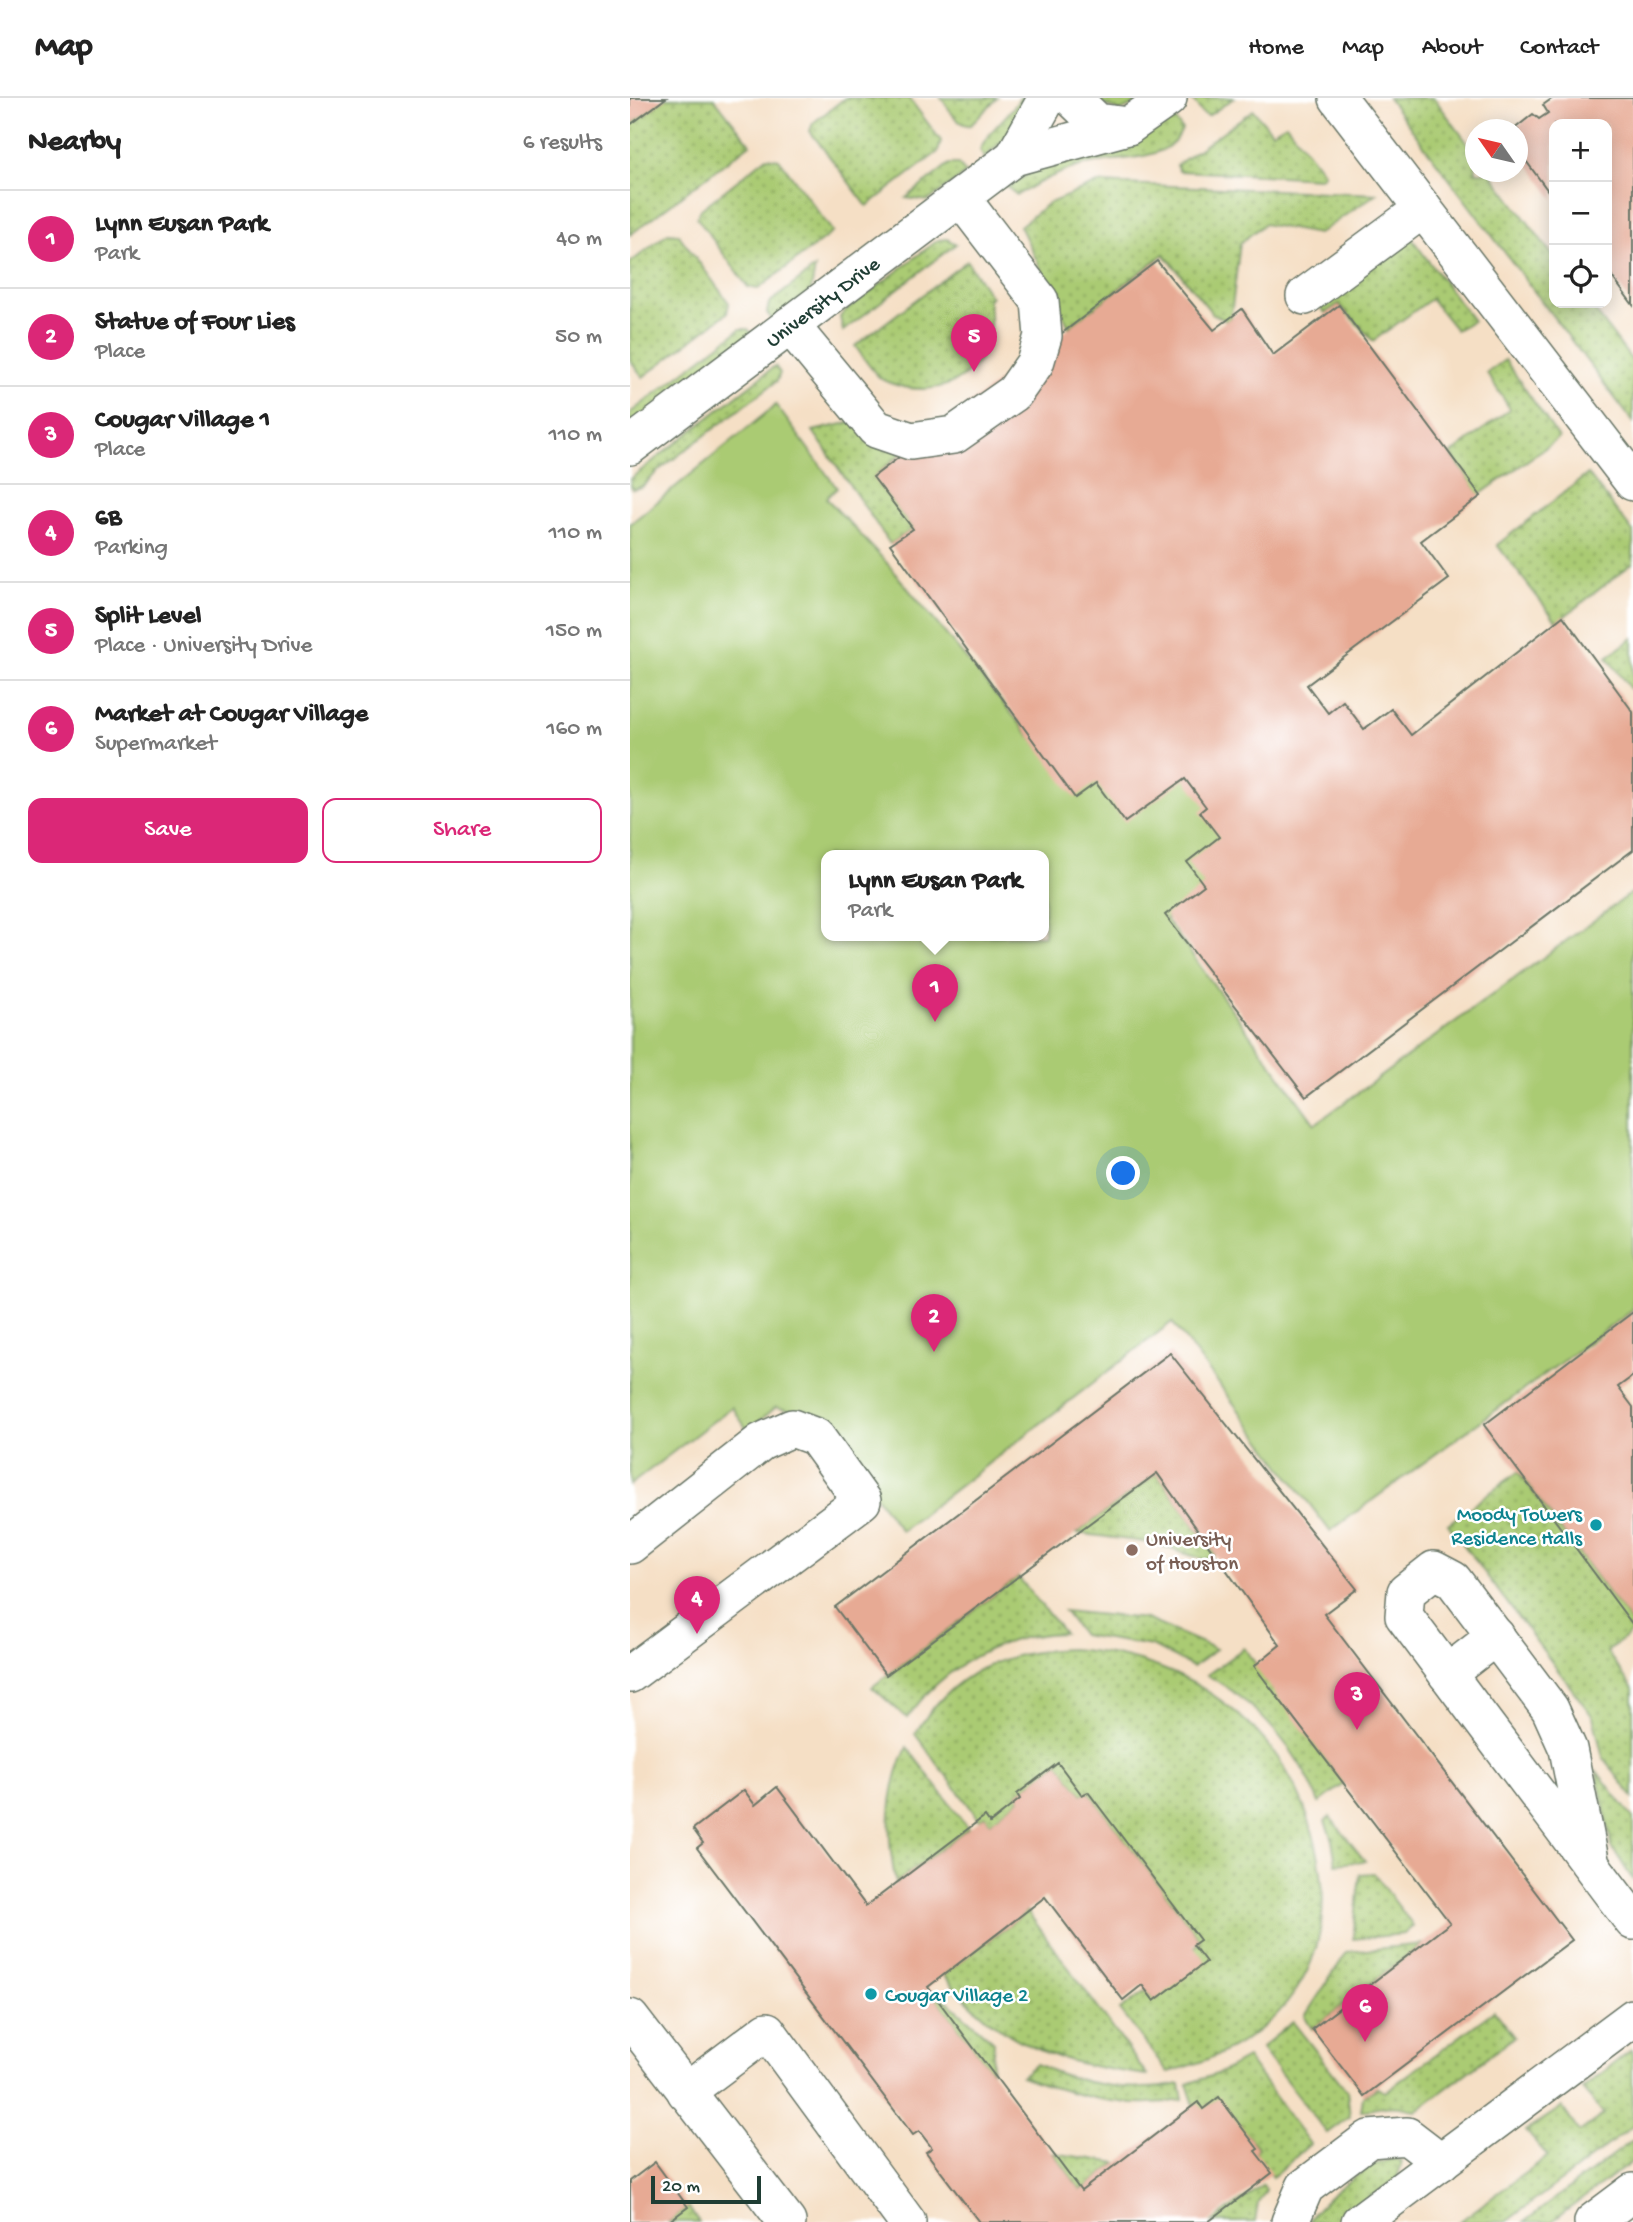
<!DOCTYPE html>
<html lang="en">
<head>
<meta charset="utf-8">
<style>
	body { margin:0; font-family:"Gochi Hand",sans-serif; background:#f6f6f6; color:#222 }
	.controls { position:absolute; right:21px; top:21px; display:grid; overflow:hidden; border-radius:14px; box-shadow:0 4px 18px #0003 }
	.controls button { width:63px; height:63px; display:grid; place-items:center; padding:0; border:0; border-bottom:2px solid #e0e0e0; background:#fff; color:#222; font:35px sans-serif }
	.compass { position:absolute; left:835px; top:21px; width:63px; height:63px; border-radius:50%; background:#fff; box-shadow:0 4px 18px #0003; rotate:304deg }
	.scale { position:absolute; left:21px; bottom:18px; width:110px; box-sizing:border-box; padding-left:7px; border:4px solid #1f3d34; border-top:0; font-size:19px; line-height:24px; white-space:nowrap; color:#1f3d34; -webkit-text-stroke:5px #fff; paint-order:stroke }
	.you { position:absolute; left:494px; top:1076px; width:24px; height:24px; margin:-18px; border:5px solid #fff; border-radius:50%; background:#1a73e8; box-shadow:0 0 0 10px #1a73e833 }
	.badge { display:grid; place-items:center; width:46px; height:46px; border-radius:50%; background:#db2777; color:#fff; font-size:23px; font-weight:700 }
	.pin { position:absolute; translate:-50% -58px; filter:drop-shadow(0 2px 4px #0008) }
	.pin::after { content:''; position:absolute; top:37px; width:24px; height:21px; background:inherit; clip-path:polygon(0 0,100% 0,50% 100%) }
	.popup { position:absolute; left:191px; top:752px; width:228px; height:91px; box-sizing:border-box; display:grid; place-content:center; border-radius:14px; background:#fff; filter:drop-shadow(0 2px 5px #0005); font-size:23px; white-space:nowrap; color:#767676 }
	.popup b { font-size:26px; color:#222 }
	.popup::after { content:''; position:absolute; left:50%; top:100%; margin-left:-14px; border:14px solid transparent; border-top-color:#fff }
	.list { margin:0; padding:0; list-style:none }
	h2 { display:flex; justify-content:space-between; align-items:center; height:91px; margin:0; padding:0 28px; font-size:30px }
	h2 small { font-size:23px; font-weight:400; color:#767676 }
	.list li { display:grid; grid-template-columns:46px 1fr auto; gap:21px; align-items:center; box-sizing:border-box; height:98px; padding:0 28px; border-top:2px solid #e0e0e0 }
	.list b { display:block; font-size:26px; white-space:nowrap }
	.list p { margin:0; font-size:23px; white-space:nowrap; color:#767676 }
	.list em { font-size:23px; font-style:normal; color:#767676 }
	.actions { display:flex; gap:14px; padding:21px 28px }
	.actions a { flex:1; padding:16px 0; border:2px solid #db2777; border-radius:14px; text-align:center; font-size:24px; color:#db2777 }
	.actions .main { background:#db2777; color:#fff }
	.icon { flex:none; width:38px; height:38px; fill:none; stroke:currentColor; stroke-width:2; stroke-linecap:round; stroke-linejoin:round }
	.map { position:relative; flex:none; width:1003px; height:2124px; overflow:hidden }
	header { display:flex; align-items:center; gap:42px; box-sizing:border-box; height:98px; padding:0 35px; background:#fff; border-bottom:2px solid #e0e0e0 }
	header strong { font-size:33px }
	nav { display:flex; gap:38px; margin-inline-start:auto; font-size:24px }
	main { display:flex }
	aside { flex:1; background:#fff }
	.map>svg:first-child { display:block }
</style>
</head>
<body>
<header>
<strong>Map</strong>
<nav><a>Home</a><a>Map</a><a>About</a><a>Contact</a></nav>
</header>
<main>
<aside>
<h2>Nearby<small>6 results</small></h2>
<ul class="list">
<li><span class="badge">1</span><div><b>Lynn Eusan Park</b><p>Park</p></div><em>40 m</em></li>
<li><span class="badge">2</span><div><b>Statue of Four Lies</b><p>Place</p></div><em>50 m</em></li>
<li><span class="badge">3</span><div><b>Cougar Village 1</b><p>Place</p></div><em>110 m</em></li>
<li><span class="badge">4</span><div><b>6B</b><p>Parking</p></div><em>110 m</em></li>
<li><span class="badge">5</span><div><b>Split Level</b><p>Place · University Drive</p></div><em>150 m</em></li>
<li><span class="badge">6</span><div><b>Market at Cougar Village</b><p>Supermarket</p></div><em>160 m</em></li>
</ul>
<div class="actions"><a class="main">Save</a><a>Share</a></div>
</aside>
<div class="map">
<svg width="1003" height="2124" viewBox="0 0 1003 2124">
	<defs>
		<pattern id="grass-dots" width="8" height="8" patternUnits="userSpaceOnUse" patternTransform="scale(1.75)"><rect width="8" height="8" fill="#aacb73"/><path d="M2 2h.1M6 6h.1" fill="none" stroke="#8aa65f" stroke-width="1.8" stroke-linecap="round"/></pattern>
	</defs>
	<rect width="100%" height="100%" fill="#fff"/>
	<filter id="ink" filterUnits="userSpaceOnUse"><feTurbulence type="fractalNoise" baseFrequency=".0143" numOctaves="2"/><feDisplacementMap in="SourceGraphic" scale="14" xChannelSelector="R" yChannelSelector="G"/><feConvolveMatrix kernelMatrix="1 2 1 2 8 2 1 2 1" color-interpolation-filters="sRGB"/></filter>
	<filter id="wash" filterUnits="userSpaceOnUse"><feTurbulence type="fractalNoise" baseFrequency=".00686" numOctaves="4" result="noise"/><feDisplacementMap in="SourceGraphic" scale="28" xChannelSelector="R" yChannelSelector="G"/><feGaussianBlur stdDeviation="1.57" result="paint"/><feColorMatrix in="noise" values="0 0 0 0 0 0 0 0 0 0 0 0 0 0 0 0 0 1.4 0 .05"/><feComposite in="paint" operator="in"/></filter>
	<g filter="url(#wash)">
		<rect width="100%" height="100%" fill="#f5dfc5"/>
		<g fill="url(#grass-dots)" stroke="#648454" stroke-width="2">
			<path d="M 35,0 L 84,0 L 120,46 L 0,137 L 0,28 Z"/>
			<path d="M 215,0 L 279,0 L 311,43 L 308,54 L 237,108 L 180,33 L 183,25 Z"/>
			<path d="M 311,0 L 367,0 L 341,27 C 327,29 319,10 311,0 Z"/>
			<path d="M 390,0 L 406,0 L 375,41 L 354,60 L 350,52 C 358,32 379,19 390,0 Z"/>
			<path d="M 457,0 L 520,0 L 490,13 Z"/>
			<path d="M 561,0 L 604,0 L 578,18 L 572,15 Z"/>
			<path d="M 758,0 L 804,0 L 845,55 L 846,74 L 860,74 L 924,159 L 924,205 L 959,205 L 1003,264 L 1003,324 Z"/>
			<path d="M 623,12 L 642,34 L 656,26 L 694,75 L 690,80 L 549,73 L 547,67 Z"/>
			<path d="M 538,13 L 552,31 C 539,67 482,58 453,67 C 429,74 408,84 387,97 L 377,89 L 403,73 Z"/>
			<path d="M 137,59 L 149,61 L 203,134 L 128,191 L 118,189 L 67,120 L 70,112 Z"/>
			<path d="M 319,66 L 328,66 L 336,75 L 298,103 L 276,100 Z"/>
			<path d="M 468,85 L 746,96 L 688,136 L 634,126 L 610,145 L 600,225 L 582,215 L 534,156 L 439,229 L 390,128 L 417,106 Z"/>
			<path d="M 38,135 L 48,136 L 99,205 L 97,215 L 13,279 L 0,262 L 0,165 Z"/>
			<path d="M 780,138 L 843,223 L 826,232 L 801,201 L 743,243 L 709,206 L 695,215 L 690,209 Z"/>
			<path d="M 317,141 L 326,146 L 213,233 L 210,219 L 214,214 L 308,142 Z"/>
			<path d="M 337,163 L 361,199 L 358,200 C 373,270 314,310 253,282 C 244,277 232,257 225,248 Z"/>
			<path d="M 185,170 L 181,192 L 143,222 L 137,215 L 139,205 Z"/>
			<path d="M 110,231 L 118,231 L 123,237 L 0,332 L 0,315 Z"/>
			<path d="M 875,262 L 929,340 L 849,397 L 821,356 L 880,311 L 857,275 Z"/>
			<path d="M 145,268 L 150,275 L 147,283 L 29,372 L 12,389 L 2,391 L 0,381 Z"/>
			<path d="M 230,322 L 280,348 L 244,379 L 283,431 L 260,446 L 183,333 Z"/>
			<path d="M 958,376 L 1003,434 L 1003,465 L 927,524 L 867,447 Z"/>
			<path d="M 1003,540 L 1003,595 L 977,559 Z"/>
			<path d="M 888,1374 L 1003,1527 L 1003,1533 L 977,1554 L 1003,1591 L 1003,1700 L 973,1659 L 963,1619 L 818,1426 Z"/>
			<path d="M 527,1375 L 585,1456 L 579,1463 L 522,1445 L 447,1435 Z"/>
			<path d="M 388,1479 L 434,1535 C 370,1536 314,1568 277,1620 L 242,1589 Z"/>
			<path d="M 434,1513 L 516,1521 L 586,1551 L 563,1569 L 522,1548 L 452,1537 Z"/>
			<path d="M 614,1550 L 714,1686 L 689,1705 C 669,1652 626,1605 577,1577 Z"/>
			<path d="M 441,1551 C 505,1556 561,1575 610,1618 C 648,1650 673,1695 685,1743 C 715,1862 654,1945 538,1974 L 490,1912 L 516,1893 L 524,1902 L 570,1842 L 458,1694 L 452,1697 L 428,1665 L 387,1696 L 390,1701 L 360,1725 L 355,1718 L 350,1722 L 285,1636 C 322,1574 372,1553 441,1551 Z"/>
			<path d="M 277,1649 L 338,1730 L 266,1785 C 256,1738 256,1693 277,1649 Z"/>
			<path d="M 966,1672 L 1003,1720 L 1003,1782 L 982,1749 Z"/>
			<path d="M 700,1719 L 735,1763 L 706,1766 L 702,1742 L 695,1723 Z"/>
			<path d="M 744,1775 L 783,1828 L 774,1836 L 723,1841 L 730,1776 Z"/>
			<path d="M 397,1813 L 517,1977 C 423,1964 377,1950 313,1877 Z"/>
			<path d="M 792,1846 L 682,1931 L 675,1918 L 717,1854 Z"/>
			<path d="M 310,1897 L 364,1944 L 361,1973 L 306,1900 Z"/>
			<path d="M 864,1913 L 884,1939 L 786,2013 C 766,2005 751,2009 731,2013 L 733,1999 L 747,1990 L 755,1994 Z"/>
			<path d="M 663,1924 L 717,1993 L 720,2018 L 697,2035 L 631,1950 Z"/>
			<path d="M 1002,1951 L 1003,2028 L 876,2124 L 829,2124 L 918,2058 L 896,2033 L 932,2009 L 949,2034 L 974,2016 L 952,1991 Z"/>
			<path d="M 617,1960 L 680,2046 L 643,2079 L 623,2055 L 629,2050 L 585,2003 L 574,2013 L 565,2010 L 557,1986 L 590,1975 Z"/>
			<path d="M 406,1966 C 448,1986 504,1996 550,1986 L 553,2002 C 495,2012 445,1998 391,1978 Z"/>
			<path d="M 1003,2042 L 1003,2063 L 921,2124 L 894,2124 Z"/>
			<path d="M 423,2055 L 487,2065 L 451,2093 Z"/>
			<path d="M 767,2061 L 772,2064 L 767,2080 L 707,2124 L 678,2124 C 692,2100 740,2062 767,2061 Z"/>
			<path d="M 633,2087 L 636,2092 L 628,2105 L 625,2124 L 582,2124 Z"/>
			<path d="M 58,2109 L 69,2124 L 38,2124 Z"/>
		</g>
		<path fill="#aacb73" stroke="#648454" stroke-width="2" fill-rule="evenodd" d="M 146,307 L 207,390 L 196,400 L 256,464 L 448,696 L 468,682 L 561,672 L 594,742 L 577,791 L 536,821 L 685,1026 L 1003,794 L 1003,1212 L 700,1433 L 542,1224 L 271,1433 L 189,1320 L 146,1309 L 118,1333 L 102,1309 L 0,1387 L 0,426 ZM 196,758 L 414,758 L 414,838 L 196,838 Z"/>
		<g id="blocks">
			<g fill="#e7aa94">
				<path d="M 0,0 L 36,0 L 0,27 Z"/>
				<path d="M 923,0 L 1003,0 L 1003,207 L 977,172 L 977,26 L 924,26 L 924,101 L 888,52 L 888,32 L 883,32 L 903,16 L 909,21 L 918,15 L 913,7 Z"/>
				<path d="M 527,163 L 584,232 L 612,211 L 643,257 L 709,207 L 851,398 L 791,443 L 819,481 L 677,587 L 698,615 L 713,603 L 734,631 L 761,611 L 781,637 L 933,518 L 1003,614 L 1003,752 L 676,999 L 535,817 L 574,787 L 557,764 L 589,739 L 570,714 L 576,709 L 555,681 L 495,724 L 466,685 L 445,700 L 260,446 L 283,431 L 243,379 Z"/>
				<path d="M 1003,1214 L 1003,1278 L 988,1289 L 1003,1309 L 1003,1527 L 854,1327 Z"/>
				<path d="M 540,1255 L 727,1491 L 694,1516 L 942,1842 L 734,1998 L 682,1931 L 820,1825 L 624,1568 L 650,1547 L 527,1375 L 256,1577 L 205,1509 Z"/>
				<path d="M 428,1665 L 452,1697 L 458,1694 L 570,1842 L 563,1847 L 576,1864 L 524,1903 L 512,1887 L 493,1902 L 415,1799 L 298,1889 L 451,2093 L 568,2004 L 573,2011 L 589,1999 L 628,2051 L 625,2053 L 642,2075 L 578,2124 L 349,2124 L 296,2054 L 302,2050 L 289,2033 L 283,2037 L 67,1750 L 73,1745 L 63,1731 L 114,1692 L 125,1707 L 147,1689 L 236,1808 L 355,1718 L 360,1725 L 390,1701 L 387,1696 Z"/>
				<path d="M 25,2064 L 58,2109 L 38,2124 L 0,2124 L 0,2083 Z"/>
			</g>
		</g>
	</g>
	<g filter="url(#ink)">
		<use href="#blocks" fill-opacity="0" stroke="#6a7667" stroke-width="2"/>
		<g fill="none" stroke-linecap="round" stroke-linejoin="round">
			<defs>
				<g id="minor">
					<path d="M 442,0 L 467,24 L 498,28"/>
					<path d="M 708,0 L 1003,384"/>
					<path d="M 384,59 L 417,0"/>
					<path d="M 675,198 L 793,111"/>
					<path d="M 160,227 L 246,331 L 281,343 L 324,337 L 384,295 L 405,265 L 413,238 L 410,203 L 331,100"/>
					<path d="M 0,348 L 384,59 L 498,28 L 538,0"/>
					<path d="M 0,1447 L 131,1344 L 162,1330 L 186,1339 L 232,1403 L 0,1576"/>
					<path d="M 817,1576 L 866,1538"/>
					<path d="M 961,1767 L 938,1651 L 920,1611 L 823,1482 L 804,1472 L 776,1494 L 774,1518 C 850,1620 926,1721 1003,1823"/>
					<path d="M 0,1920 L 157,2124"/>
					<path d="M 56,1994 L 137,1933 L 277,2124"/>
					<path d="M 660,2124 L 675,2089 L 739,2041 L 777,2038 L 811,2064"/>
					<path d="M 730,2124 L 1003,1920"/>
					<path d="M 963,2124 L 1003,2094"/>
				</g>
			</defs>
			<use href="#minor" stroke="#6a7667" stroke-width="40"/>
			<use href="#minor" stroke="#fff" stroke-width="37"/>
		</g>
	</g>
	<g fill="#0f9aa8" stroke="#fff" stroke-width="2.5">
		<circle cx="966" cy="1427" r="7"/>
		<circle cx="241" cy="1896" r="7"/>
	</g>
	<circle fill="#8d6e63" stroke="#fff" stroke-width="2.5" cx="502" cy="1452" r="7"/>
	<g text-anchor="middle" stroke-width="5" stroke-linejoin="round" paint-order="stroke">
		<g font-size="21" fill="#1f3d34" stroke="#fff">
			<text transform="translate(192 203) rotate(-37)" y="7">University Drive</text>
		</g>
		<g font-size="21" fill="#0d838f" stroke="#fff" text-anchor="end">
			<text x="952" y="1422">Moody Towers<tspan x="952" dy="24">Residence Halls</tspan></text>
			<text x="255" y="1903" text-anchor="start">Cougar Village 2</text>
		</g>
		<g font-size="21" fill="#785e54" stroke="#fff" text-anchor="start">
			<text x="516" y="1447">University<tspan x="516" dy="24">of Houston</tspan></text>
		</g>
	</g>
</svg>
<div class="controls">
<button>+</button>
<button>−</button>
<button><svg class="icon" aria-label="locate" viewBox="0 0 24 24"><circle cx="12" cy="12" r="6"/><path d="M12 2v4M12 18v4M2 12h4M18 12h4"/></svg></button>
</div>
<svg class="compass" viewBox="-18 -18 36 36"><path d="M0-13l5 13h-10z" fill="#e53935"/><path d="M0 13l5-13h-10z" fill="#767676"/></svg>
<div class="scale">20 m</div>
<div class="you"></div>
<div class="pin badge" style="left:305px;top:924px">1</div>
<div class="popup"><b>Lynn Eusan Park</b>Park</div>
<div class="pin badge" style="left:304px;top:1254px">2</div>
<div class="pin badge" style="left:727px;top:1632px">3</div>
<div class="pin badge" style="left:67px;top:1536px">4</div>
<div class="pin badge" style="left:344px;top:274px">5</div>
<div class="pin badge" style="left:735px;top:1944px">6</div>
</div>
</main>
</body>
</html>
